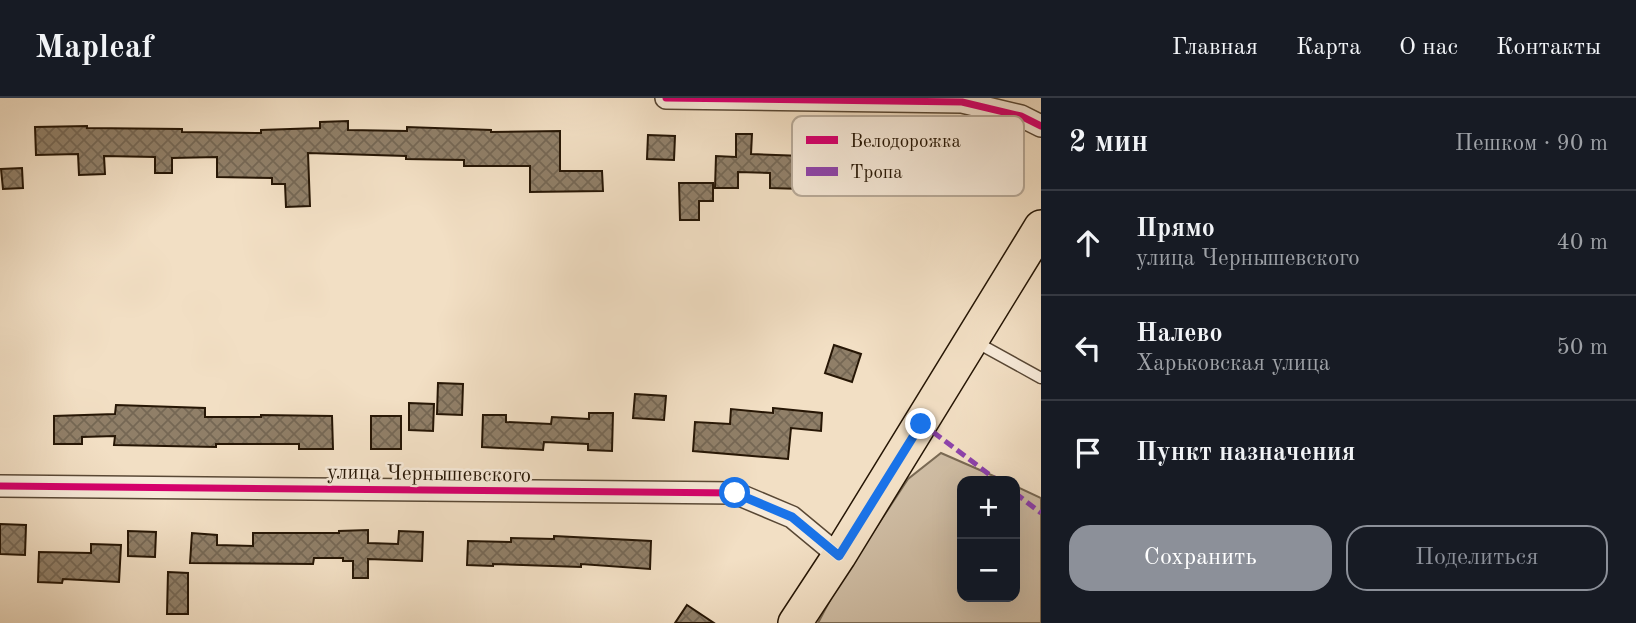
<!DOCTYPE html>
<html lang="ru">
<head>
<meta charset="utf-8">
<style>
	body { margin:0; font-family:"Old Standard TT",serif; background:#242831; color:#f1f3f6 }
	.controls { position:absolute; right:21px; bottom:21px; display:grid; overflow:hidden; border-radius:14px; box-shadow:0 7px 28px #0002 }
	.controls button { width:63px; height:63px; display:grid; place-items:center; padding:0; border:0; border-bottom:2px solid #363941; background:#171b24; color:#f1f3f6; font:35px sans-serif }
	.stop { position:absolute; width:21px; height:21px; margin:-16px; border:5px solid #1a73e8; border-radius:50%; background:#fff }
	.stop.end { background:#1a73e8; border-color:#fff; box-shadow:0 2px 7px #0008 }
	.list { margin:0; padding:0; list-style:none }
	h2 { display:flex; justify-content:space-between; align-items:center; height:91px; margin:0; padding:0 28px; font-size:30px }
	h2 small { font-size:23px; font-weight:400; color:#9ea1a6 }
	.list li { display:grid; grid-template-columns:46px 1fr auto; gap:21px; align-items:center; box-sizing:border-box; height:105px; padding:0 28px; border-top:2px solid #363941 }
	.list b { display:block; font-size:26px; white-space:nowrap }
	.list p { margin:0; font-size:23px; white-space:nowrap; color:#9ea1a6 }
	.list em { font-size:23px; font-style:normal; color:#9ea1a6 }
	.actions { display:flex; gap:14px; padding:21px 28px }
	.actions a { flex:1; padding:16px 0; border:2px solid #8c9099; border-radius:21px; text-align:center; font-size:24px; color:#8c9099 }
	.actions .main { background:#8c9099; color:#fff }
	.icon { flex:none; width:38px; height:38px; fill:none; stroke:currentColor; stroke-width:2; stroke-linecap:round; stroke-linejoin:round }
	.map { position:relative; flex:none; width:1041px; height:525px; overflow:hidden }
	header { display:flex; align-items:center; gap:42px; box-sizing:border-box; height:98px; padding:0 35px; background:#171b24; border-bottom:2px solid #363941 }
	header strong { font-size:33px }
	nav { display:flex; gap:38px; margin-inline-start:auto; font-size:24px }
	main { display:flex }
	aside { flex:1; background:#171b24 }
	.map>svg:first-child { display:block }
</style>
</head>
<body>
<header>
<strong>Mapleaf</strong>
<nav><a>Главная</a><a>Карта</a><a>О нас</a><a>Контакты</a></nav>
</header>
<main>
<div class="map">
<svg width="1041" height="525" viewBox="0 0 1041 525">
	<defs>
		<pattern id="building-cross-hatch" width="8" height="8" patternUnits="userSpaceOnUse" patternTransform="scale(1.75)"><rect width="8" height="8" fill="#907f68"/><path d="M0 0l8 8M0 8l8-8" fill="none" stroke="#756754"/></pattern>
	</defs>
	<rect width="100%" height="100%" fill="#f2dfc4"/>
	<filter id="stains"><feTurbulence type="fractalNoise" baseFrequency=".00286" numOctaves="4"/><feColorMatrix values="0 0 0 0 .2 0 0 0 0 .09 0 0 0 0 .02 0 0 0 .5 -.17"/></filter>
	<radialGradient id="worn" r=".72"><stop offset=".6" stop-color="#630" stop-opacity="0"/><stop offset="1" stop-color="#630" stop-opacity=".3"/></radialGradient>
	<path fill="#cfbda4" stroke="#7a6a54" stroke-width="2" d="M 941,355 L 1005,383 L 962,383 L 962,499 L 1015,499 L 1015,388 L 1041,400 L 1041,525 L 818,525 L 837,489 L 908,381 Z"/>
	<g fill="url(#building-cross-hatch)" stroke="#261605" stroke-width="2">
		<path d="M 348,23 L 348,32 L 407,33 L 407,29 L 491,32 L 491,34 L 560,33 L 560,73 L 602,73 L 603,93 L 530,94 L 530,68 L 464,68 L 464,62 L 406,61 L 406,58 L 308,55 L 310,108 L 286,109 L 285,86 L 272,86 L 272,80 L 217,79 L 217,59 L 172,60 L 172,75 L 155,75 L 155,59 L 104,58 L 105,76 L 79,77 L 78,56 L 36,57 L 35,29 L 87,28 L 87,30 L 182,31 L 182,34 L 261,35 L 261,32 L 320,30 L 320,24 Z"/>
		<path d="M 736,36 L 752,36 L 751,56 L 803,58 L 802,91 L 770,90 L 770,75 L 738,74 L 738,90 L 715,90 L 716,58 L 736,59 Z"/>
		<path d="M 648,37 L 675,38 L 674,62 L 647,61 Z"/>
		<path d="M 22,70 L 23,90 L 3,91 L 1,71 Z"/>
		<path d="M 679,85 L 713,85 L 713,103 L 699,103 L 699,122 L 680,122 Z"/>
		<path d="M 834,247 L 861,256 L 852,284 L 825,275 Z"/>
		<path d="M 438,285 L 463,286 L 462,317 L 437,316 Z"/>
		<path d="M 635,296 L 666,298 L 664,322 L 633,320 Z"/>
		<path d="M 409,305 L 434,306 L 433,333 L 409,332 Z"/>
		<path d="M 116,307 L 205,310 L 205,319 L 261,319 L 261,317 L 332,318 L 333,351 L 299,351 L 299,346 L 216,346 L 216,349 L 114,347 L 115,338 L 82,339 L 82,346 L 54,346 L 54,318 L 115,316 Z"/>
		<path d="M 773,310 L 822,315 L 821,333 L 791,330 L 788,361 L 693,353 L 695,324 L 730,326 L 731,311 L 773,315 Z"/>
		<path d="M 589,315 L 613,315 L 612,353 L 588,352 L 588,346 L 544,344 L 543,352 L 482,349 L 483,317 L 506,317 L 506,324 L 551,326 L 552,319 L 589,321 Z"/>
		<rect x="371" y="318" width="30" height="33"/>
		<path d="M 0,426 L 26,427 L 25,457 L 0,456 Z"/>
		<path d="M 368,432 L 368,445 L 398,446 L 399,433 L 423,434 L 422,463 L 368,461 L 368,480 L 353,480 L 353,463 L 343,463 L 343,460 L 314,460 L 313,466 L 190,465 L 192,435 L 217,437 L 217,447 L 253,448 L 253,435 L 339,435 L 339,433 Z"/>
		<path d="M 128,433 L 156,434 L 155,459 L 128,458 Z"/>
		<path d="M 554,438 L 651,443 L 650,471 L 581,466 L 581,469 L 493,466 L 493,468 L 467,467 L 468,443 L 511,444 L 511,440 L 554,441 Z"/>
		<path d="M 91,446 L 121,447 L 119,484 L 63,481 L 62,485 L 38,484 L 39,454 L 91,455 Z"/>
		<path d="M 168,474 L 188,475 L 188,516 L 167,516 Z"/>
		<path d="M 687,507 L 714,525 L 675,525 Z"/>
	</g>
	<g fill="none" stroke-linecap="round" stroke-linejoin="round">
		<defs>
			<path id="service" d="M 974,243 L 1041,280"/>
			<g id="minor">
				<path d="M 666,0 L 962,4 L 1021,18 L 1041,28"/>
				<path d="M 0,388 L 735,395 L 792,419 L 839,458"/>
			</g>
			<path id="primary" d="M 795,525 L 839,458 L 1041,129"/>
		</defs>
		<use href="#service" stroke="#594835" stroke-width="13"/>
		<use href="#minor" stroke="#594835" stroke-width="24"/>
		<use href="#primary" stroke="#261605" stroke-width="36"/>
		<use href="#service" stroke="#f7ead9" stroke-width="10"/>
		<use href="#minor" stroke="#f7ead9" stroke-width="21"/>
		<use href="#primary" stroke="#f2dfc4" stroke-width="33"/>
		<g stroke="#8e44ad" stroke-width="5" stroke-dasharray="10 5" stroke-linecap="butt">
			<path d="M 921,325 L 998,383"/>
			<path d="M 1015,395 L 1041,415"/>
		</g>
		<defs>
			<g id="cycleway">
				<path d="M 666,0 L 962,4 L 1021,18 L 1041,28"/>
				<path d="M 0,388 L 735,395 L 792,419 L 839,458"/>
			</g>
		</defs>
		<use href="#cycleway" stroke="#f7ead9" stroke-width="11"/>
		<use href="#cycleway" stroke="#d6006c" stroke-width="7"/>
	</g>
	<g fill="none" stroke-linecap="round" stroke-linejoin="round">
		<path stroke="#1a73e8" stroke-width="9" d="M 735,395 L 792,419 L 839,458 L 921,326"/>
	</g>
	<g text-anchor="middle" stroke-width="5" stroke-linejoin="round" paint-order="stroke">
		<g font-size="21" fill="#261605" stroke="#f7ead9">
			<text transform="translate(429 375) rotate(1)" y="7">улица Чернышевского</text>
		</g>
	</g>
	<rect x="792" y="18" width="232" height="80" rx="10" fill="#f7ead9" stroke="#b8aa99" stroke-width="2"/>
	<rect x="806" y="38" width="32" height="8" fill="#d6006c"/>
	<rect x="806" y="69" width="32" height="9" fill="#8e44ad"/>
	<g font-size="19" fill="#261605">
		<text x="850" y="49">Велодорожка</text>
		<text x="850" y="80">Тропа</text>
	</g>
	<rect width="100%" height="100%" filter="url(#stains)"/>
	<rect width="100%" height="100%" fill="url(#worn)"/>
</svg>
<div class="controls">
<button>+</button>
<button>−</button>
</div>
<div class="stop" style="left:735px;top:395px"></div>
<div class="stop end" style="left:921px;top:326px"></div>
</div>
<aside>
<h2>2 мин<small>Пешком · 90 m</small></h2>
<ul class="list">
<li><svg class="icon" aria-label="ahead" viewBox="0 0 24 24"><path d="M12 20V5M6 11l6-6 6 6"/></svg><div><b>Прямо</b><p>улица Чернышевского</p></div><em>40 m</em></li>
<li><svg class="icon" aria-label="left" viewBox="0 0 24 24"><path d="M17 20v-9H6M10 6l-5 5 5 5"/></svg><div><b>Налево</b><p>Харьковская улица</p></div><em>50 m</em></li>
<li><svg class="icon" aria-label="arrive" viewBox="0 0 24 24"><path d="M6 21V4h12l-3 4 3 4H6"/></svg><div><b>Пункт назначения</b></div></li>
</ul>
<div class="actions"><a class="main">Сохранить</a><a>Поделиться</a></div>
</aside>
</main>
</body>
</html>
